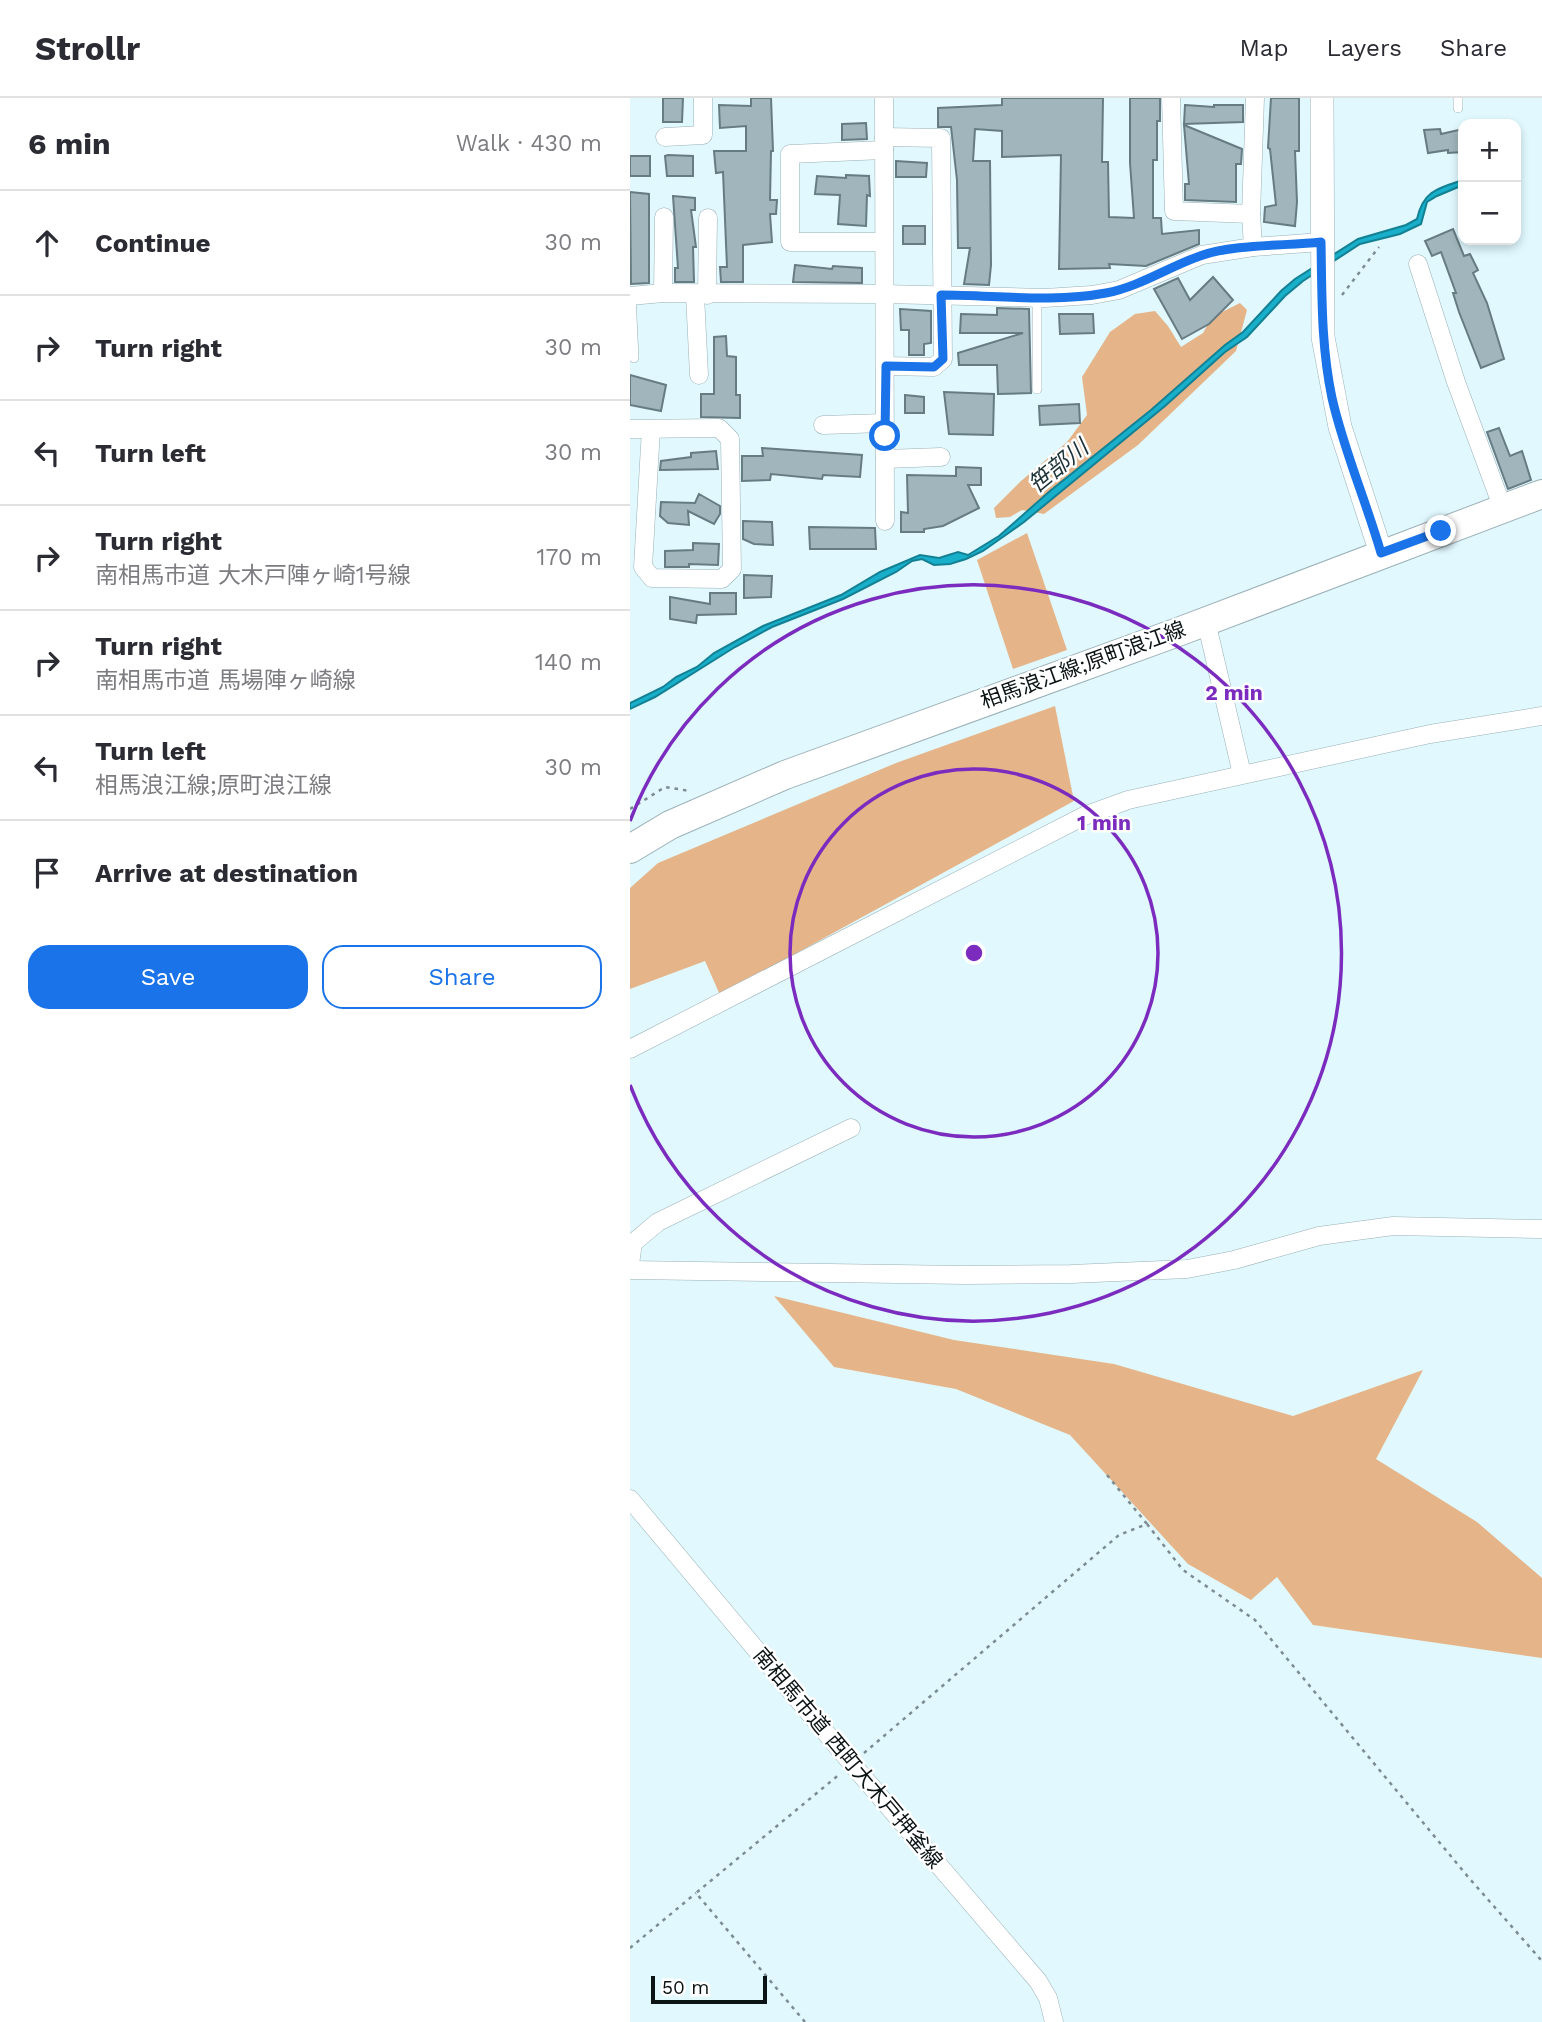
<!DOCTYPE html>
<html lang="en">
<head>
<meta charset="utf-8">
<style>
	body { margin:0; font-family:"Work Sans","Noto Sans JP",sans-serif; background:#f2f2f3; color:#2b2b33 }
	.controls { position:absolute; right:21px; top:21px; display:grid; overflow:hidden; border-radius:14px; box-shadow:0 4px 10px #0003 }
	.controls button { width:63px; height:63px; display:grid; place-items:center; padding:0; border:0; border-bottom:2px solid #e1e1e2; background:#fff; color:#2b2b33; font:35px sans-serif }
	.scale { position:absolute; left:21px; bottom:18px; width:116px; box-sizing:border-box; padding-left:7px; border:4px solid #0b1315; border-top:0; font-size:19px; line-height:24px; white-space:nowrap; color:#0b1315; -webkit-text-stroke:5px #fff; paint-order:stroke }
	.stop { position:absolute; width:21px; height:21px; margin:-16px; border:5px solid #1a73e8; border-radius:50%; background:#fff }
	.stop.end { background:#1a73e8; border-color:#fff; box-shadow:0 2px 7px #0008 }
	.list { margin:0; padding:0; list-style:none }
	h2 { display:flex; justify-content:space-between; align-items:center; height:91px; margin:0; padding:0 28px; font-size:30px }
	h2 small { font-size:23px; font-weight:400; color:#7c7c81 }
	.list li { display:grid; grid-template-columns:46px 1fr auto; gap:21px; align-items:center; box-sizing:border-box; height:105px; padding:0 28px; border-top:2px solid #e1e1e2 }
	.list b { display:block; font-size:26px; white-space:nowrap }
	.list p { margin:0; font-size:23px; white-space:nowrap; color:#7c7c81 }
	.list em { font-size:23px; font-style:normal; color:#7c7c81 }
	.actions { display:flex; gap:14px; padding:21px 28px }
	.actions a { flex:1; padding:16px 0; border:2px solid #1a73e8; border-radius:21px; text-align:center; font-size:24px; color:#1a73e8 }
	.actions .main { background:#1a73e8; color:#fff }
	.icon { flex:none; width:38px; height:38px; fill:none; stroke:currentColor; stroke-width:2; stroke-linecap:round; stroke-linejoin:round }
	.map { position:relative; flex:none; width:912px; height:1924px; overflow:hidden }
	header { display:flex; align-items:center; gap:42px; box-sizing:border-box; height:98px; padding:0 35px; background:#fff; border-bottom:2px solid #e1e1e2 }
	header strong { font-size:33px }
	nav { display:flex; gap:38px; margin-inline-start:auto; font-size:24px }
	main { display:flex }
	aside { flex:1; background:#fff }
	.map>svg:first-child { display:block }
</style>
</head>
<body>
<header>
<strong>Strollr</strong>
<nav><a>Map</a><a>Layers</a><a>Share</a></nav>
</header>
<main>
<aside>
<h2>6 min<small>Walk · 430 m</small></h2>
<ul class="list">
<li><svg class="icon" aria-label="ahead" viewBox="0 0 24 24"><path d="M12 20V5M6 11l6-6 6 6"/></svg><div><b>Continue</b></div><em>30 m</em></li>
<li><svg class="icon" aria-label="right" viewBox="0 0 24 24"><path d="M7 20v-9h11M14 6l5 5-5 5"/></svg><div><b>Turn right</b></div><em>30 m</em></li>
<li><svg class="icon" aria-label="left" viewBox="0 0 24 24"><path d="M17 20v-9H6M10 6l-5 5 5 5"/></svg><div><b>Turn left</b></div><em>30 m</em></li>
<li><svg class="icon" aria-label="right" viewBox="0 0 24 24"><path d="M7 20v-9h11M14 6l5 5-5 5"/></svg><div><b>Turn right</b><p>南相馬市道 大木戸陣ヶ崎1号線</p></div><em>170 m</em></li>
<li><svg class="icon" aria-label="right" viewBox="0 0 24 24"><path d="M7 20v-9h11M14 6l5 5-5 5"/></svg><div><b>Turn right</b><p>南相馬市道 馬場陣ヶ崎線</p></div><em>140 m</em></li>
<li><svg class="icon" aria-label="left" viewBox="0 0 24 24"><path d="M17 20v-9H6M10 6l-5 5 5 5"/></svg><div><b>Turn left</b><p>相馬浪江線;原町浪江線</p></div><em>30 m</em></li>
<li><svg class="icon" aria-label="arrive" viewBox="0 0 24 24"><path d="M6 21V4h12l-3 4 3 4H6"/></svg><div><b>Arrive at destination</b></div></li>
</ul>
<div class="actions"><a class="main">Save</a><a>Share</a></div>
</aside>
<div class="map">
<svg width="912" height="1924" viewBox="0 0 912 1924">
	<rect width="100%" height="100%" fill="#e0f8fe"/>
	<g fill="#e5b589">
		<path d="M 610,205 L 617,212 L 606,253 L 508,347 L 414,416 L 392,412 L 380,419 L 366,420 L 364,410 L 391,383 L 437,344 L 457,317 L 452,279 L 480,234 L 505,216 L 525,213 L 538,228 L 551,249 L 573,235 L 582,219 Z"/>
		<path d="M 397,435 L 437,552 L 383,571 L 347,462 Z"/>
		<path d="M 425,608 L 444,703 L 90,897 L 75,863 L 0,891 L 0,790 L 28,765 L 266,665 Z"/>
		<path d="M 144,1198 L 324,1242 L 484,1266 L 663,1318 L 793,1272 L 746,1361 L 847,1424 L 912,1480 L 912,1560 L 683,1527 L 647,1479 L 621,1502 L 558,1466 L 440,1337 L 326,1291 L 204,1269 Z"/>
	</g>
	<path fill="#18afca" stroke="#148094" stroke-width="2" d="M 833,82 L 833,87 L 807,98 L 797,104 L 791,126 L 770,136 L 730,146 L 673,183 L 655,198 L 617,239 L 595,254 L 535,308 L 394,424 L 353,453 L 336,461 L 320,466 L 304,467 L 292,461 L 282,463 L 266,474 L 213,501 L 142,529 L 105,549 L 25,599 L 0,611 L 0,605 L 33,589 L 46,579 L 67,569 L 84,555 L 133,528 L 211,497 L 250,474 L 290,457 L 309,460 L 328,454 L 338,457 L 369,438 L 420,393 L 521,312 L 595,247 L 613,234 L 651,193 L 665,181 L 728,141 L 776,127 L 787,121 C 793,93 808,90 833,82 Z"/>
	<g fill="#a0b6bc" stroke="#677c82" stroke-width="2">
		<path d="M 33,0 L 53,0 L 52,24 L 33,24 Z"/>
		<path d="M 121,0 L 141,0 L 143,53 L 141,53 L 140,102 L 147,102 L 146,116 L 140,116 L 142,144 L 113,147 L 113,184 L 91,184 L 90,169 L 97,169 L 93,74 L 86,75 L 84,53 L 116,53 L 116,28 L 90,30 L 89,7 L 121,8 Z"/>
		<path d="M 372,0 L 473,0 L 472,64 L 478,64 L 479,119 L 504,120 L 500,65 L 500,0 L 530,0 L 530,23 L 527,23 L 527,62 L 523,62 L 523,120 L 531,120 L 532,136 L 569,132 L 569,146 L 516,168 L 479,166 L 480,170 L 429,171 L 431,57 L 372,59 L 372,33 L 345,31 L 343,63 L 360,63 L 361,167 L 359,187 L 334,186 L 340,150 L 328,150 L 327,82 L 321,29 L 308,29 L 308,10 L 372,7 Z"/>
		<path d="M 641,0 L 669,0 L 669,53 L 665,53 L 667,104 L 665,128 L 634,124 L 635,109 L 646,107 L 640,51 L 638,50 Z"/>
		<path d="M 555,7 L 584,9 L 584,7 L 613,7 L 613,24 L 554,26 Z"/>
		<path d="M 236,25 L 237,41 L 212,42 L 212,26 Z"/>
		<path d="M 554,27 L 612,51 L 611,66 L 606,66 L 606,104 L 555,102 L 555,86 L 559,86 Z"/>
		<path d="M 810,31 L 811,36 L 833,31 L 833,54 L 818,55 L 818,52 L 798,55 L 794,32 Z"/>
		<path d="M 38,57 L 63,58 L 63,78 L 37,78 L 35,58 Z"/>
		<rect x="0" y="58" width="20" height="20"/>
		<path d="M 266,63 L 297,65 L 296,79 L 266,79 Z"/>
		<path d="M 216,77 L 239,78 L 240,98 L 237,97 L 236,128 L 208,126 L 210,97 L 185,96 L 187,78 L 216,80 Z"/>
		<path d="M 0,94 L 19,96 L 19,185 L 1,186 Z"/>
		<path d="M 43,98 L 65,100 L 65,112 L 61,112 L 66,149 L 63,149 L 64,184 L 45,184 L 45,170 L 48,170 Z"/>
		<rect x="273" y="128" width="22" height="18"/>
		<path d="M 823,131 L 834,158 L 840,156 L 848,172 L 843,175 L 857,205 L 874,261 L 851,270 L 829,214 L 823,195 L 826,195 L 811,154 L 802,158 L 795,143 Z"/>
		<path d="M 165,167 L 202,171 L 203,168 L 232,170 L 232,185 L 163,184 Z"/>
		<path d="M 583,179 L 603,202 L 579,226 L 552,241 L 524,191 L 548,180 L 560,202 Z"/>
		<path d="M 367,210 L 399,211 L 401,295 L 368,296 L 367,267 L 329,267 L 328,255 L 393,235 L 330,235 L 331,216 L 367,217 Z"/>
		<path d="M 270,211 L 301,213 L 301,245 L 294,246 L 294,257 L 279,257 L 279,232 L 271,232 Z"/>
		<path d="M 429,216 L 463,216 L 464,235 L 430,236 Z"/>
		<path d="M 96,238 L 97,258 L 106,259 L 106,297 L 110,297 L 110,320 L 71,319 L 71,296 L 84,296 L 84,239 Z"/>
		<path d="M 0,277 L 36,287 L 31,313 L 0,307 Z"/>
		<path d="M 314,294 L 364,296 L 363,337 L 319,336 Z"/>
		<path d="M 275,297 L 294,299 L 294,315 L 275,315 Z"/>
		<path d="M 449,306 L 450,325 L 410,327 L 409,308 Z"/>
		<path d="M 869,330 L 880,358 L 892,353 L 901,382 L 878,391 L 857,334 Z"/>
		<path d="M 132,350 L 232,357 L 230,379 L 193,377 L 192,381 L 141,376 L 140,382 L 112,383 L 112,358 L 133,358 Z"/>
		<path d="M 86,353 L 88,371 L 30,372 L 31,363 L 61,359 L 61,355 Z"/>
		<path d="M 326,369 L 351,370 L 351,387 L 338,387 L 349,410 L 313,428 L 294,431 L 294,434 L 271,434 L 271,414 L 278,415 L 277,377 L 326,378 Z"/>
		<path d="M 69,396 L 90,408 L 90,416 L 84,426 L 58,413 L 59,427 L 38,425 L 30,418 L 31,404 L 65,405 Z"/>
		<path d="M 113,423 L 142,424 L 143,447 L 124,446 L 113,441 Z"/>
		<path d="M 179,429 L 245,430 L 246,451 L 180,451 Z"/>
		<path d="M 63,445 L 89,446 L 88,467 L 59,466 L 59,469 L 35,469 L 35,453 L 63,452 Z"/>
		<path d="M 114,477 L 142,478 L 141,499 L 114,500 Z"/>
		<path d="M 80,495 L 106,495 L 106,516 L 67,517 L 66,525 L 40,521 L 40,499 L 80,506 Z"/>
	</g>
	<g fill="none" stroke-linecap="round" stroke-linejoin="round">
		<defs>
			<g id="service">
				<path d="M 828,0 L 828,10"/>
				<path d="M 1,198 L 4,260"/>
				<path d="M 407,199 L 407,291"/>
			</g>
			<g id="minor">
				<path d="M 254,0 L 255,423"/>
				<path d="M 541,0 L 544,113 L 621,116 L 623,149"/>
				<path d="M 35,39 L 73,37 L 73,0"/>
				<path d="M 254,39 L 311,40 L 313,261 L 304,269 L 256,268"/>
				<path d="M 621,116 L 625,0"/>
				<path d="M 253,144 L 160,144 L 160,56 L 254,52"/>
				<path d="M 788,166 L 826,284 L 873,411"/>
				<path d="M 33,195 L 34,119"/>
				<path d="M 65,197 L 69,277"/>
				<path d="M 77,197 L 78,120"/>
				<path d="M 0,198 L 33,195 L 254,196 L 415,200 L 462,197 L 489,192 L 572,157 L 623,149 L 691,144"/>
				<path d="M 193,327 L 254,325"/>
				<path d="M 0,331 L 89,330 L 100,341 L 102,471 L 92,481 L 22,480 L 13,469 L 21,331"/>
				<path d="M 255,361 L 311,359"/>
				<path d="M 576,523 L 612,676"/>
				<path d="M 0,951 L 454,718 L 498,702 L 800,636 L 912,618"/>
				<path d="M 0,1166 L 3,1145 L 28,1124 L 221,1030"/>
				<path d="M 0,1172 L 335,1177 L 441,1176 L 557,1171 L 604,1162 L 689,1138 L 763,1128 L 912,1131"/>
				<path d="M 0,1401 L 222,1666 L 408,1883 L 418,1900 L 424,1924"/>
			</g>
			<path id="tertiary" d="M 692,0 L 693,239 L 710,329 L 751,455"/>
			<path id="primary" d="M 0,751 L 40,727 L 155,677 L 548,534 L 912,396"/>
		</defs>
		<use href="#service" stroke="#9ab0b6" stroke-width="10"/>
		<use href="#minor" stroke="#9ab0b6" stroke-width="19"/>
		<use href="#tertiary" stroke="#9ab0b6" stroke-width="24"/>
		<use href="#primary" stroke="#9ab0b6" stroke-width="30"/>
		<g stroke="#7c8c90" stroke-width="2.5" stroke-dasharray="3.5 5" stroke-linecap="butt">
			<path d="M 712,197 L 749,149"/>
			<path d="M 0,711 L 35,689 L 60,693"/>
			<path d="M 477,1377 L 517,1426"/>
			<path d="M 234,1655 L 489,1437 L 517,1426 L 553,1472 L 625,1522 L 839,1780 L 912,1863"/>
			<path d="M 0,1850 L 66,1795"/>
			<path d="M 175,1924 L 66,1795 L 211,1675"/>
		</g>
		<use href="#service" stroke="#fff" stroke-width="9"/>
		<use href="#minor" stroke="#fff" stroke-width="18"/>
		<use href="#tertiary" stroke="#fff" stroke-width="23"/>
		<use href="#primary" stroke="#fff" stroke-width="28"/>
	</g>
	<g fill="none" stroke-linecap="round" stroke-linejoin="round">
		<path stroke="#1a73e8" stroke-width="9" d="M 255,338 L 256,268 L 304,269 L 313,261 L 311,197 C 365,197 422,205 476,195 C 509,189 538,169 570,158 C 602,146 656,148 691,144 C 692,197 691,248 702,300 C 714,353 736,403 751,455 L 811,433"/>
	</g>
	<g fill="none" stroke="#7b2cbf" stroke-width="3.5">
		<circle cx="344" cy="855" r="184"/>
		<path d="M0 723A368 368 0 1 1 0 987"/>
	</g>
	<g text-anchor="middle" stroke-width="5" stroke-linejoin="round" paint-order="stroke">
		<g font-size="21" fill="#0b1315" stroke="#fff">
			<text transform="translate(453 567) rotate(-20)" y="7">相馬浪江線;原町浪江線</text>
			<text transform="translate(218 1660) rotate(50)" y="7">南相馬市道 西町大木戸押釜線</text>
		</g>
		<g font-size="23" font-style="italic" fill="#1d3338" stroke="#fff">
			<text transform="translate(428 368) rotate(-39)" y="8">笹部川</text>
		</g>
	</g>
	<circle cx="344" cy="855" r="10" fill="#7b2cbf" stroke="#fff" stroke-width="3.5"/>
	<g font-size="21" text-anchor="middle" font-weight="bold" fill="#7b2cbf" stroke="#fff" stroke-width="5" stroke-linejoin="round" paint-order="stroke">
		<text x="604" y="602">2 min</text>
		<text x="474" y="732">1 min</text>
	</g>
</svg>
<div class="controls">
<button>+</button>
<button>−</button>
</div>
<div class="scale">50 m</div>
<div class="stop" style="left:255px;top:338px"></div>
<div class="stop end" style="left:811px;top:433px"></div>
</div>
</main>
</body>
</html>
